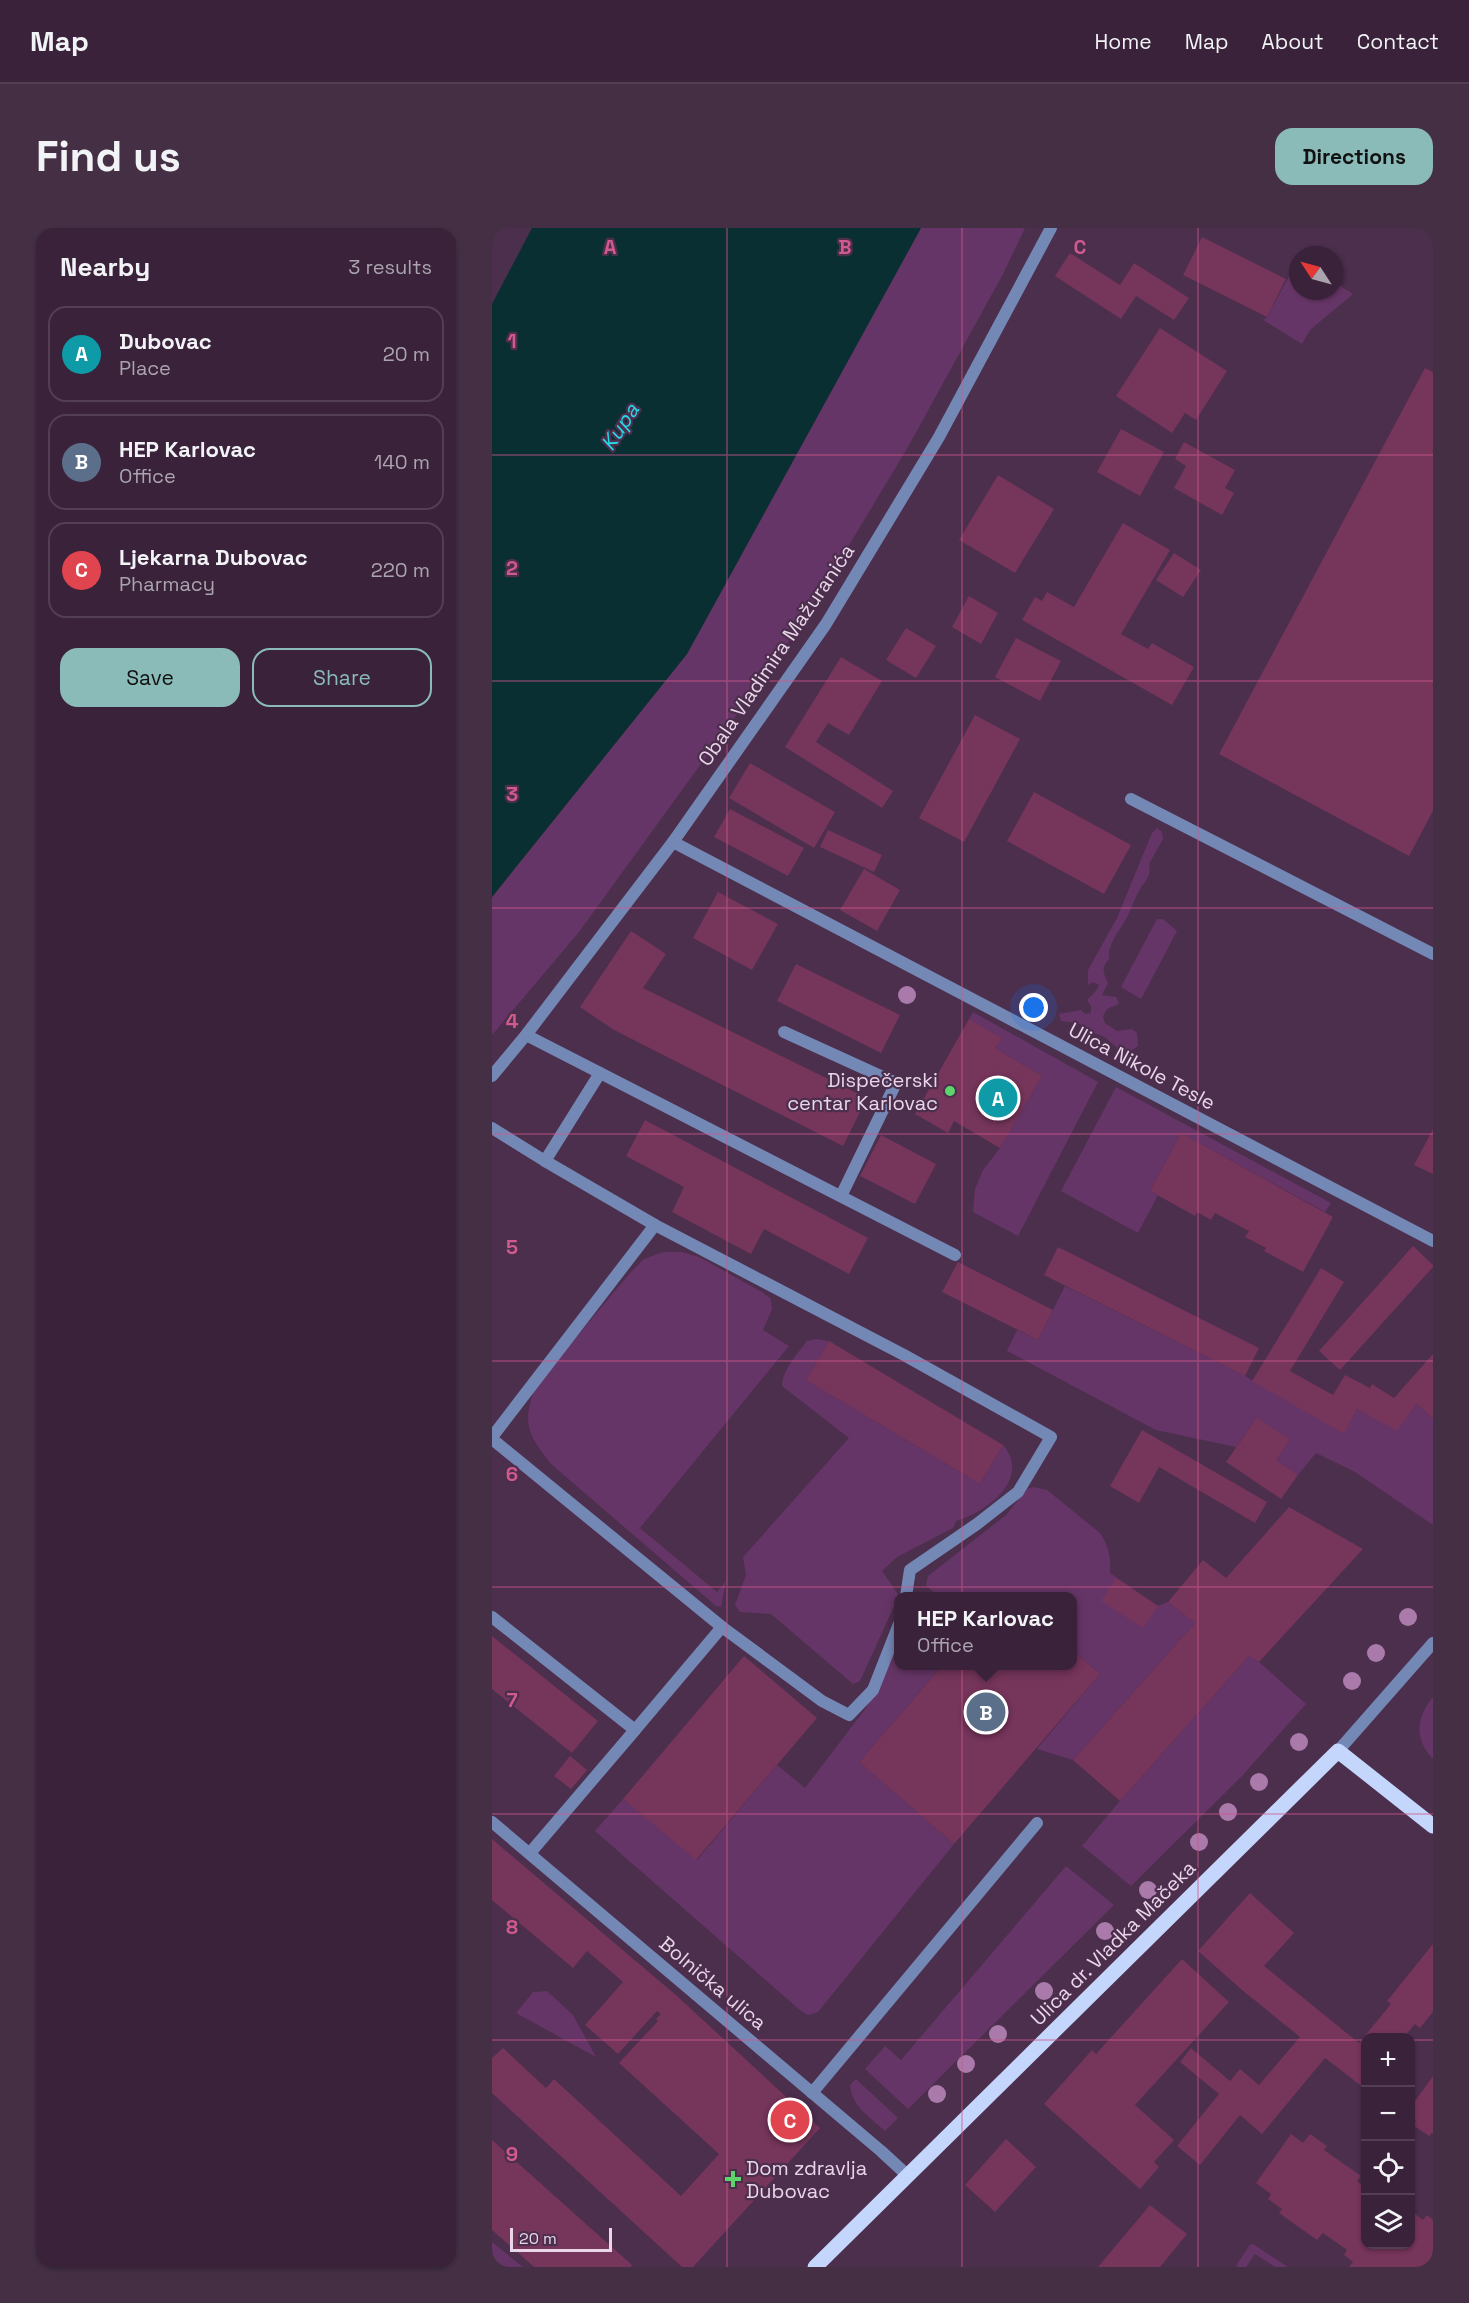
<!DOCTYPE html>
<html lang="en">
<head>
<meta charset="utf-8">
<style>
	body { margin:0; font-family:"Space Grotesk",sans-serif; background:#442f45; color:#f1f3f6 }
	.controls { position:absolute; right:18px; bottom:18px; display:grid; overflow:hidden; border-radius:12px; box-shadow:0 2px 4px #0004 }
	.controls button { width:54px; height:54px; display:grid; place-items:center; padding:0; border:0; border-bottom:2px solid #533f54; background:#39223a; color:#f1f3f6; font:30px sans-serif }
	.compass { position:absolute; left:797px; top:18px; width:54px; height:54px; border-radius:50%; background:#39223a; box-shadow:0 2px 4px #0004; rotate:306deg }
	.scale { position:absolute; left:18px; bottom:15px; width:102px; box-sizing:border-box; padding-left:6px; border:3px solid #e9d6e9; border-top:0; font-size:16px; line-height:21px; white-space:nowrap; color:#e9d6e9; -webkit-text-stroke:4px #4c2e4d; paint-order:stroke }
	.you { position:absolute; left:542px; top:780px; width:21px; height:21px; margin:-15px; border:4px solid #fff; border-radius:50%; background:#1a73e8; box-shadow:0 0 0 9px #1a73e833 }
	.badge { display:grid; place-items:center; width:39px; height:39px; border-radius:50%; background:#8bbbb9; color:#fff; font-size:20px; font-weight:700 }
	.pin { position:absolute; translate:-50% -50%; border:3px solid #fff; box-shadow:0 2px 6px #0006 }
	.popup { position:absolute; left:402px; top:1364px; width:183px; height:78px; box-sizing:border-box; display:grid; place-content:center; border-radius:12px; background:#39223a; filter:drop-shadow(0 2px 4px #0005); font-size:20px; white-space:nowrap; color:#aba4af }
	.popup b { font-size:22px; color:#f1f3f6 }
	.popup::after { content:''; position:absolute; left:50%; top:100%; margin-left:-12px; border:12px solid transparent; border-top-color:#39223a }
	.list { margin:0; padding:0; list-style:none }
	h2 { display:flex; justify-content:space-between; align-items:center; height:78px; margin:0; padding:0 24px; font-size:26px }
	h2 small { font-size:20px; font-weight:400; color:#aba4af }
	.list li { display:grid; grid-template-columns:39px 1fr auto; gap:18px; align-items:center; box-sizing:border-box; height:96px; margin:0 12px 12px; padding:0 12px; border:2px solid #533f54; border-radius:18px }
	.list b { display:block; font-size:22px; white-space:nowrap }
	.list p { margin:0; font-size:20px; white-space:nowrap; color:#aba4af }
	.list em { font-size:20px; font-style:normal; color:#aba4af }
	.actions { display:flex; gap:12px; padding:18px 24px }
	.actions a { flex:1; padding:14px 0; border:2px solid #8bbbb9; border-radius:18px; text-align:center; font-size:21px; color:#8bbbb9 }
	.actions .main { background:#8bbbb9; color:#111 }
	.icon { flex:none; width:33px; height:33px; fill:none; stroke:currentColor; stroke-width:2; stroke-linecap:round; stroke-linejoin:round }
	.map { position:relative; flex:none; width:941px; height:2039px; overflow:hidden; border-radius:18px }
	header { display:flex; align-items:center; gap:36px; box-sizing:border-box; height:84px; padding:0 30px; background:#39223a; border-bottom:2px solid #533f54 }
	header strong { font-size:28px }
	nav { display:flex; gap:33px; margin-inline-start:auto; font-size:21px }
	.intro { display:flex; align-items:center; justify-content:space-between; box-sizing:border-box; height:144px; padding:0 36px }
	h1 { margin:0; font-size:42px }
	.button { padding:15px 27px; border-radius:18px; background:#8bbbb9; color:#111; font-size:21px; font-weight:700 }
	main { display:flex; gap:36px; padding:0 36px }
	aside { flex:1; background:#39223a; border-radius:18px; box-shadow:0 2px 4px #0004 }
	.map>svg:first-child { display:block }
</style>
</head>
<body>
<header>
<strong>Map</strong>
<nav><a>Home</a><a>Map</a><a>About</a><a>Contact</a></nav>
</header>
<div class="intro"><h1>Find us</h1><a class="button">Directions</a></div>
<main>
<aside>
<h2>Nearby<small>3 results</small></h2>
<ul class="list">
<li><span class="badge" style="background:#0f9aa8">A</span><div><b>Dubovac</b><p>Place</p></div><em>20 m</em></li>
<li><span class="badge" style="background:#5c6f8a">B</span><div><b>HEP Karlovac</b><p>Office</p></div><em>140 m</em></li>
<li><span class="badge" style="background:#e0444e">C</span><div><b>Ljekarna Dubovac</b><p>Pharmacy</p></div><em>220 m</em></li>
</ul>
<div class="actions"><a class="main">Save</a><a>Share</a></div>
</aside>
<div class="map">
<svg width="941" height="2039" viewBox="0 0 941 2039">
	<rect width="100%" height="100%" fill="#4c2e4d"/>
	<g fill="#663567">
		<path d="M 429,0 L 533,0 L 511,46 L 416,219 L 329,364 L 283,434 L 87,704 L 0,807 L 0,669 L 195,426 Z"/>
		<path d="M 806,32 L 806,63 L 842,63 L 842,54 L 861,66 L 818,102 L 810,116 L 771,92 L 775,89 Z"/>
		<path d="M 665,600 L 670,604 L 671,611 L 657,636 C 660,647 654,652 648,661 C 643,669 640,679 636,687 C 629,702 616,713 617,731 C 609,739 611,745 616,755 L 610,767 L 624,769 L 627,776 L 615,781 L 611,788 L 613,795 L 625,803 L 640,801 L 645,805 L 646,818 L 636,825 L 627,821 L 611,808 L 599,804 L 586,795 L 569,793 L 567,786 L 589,782 L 593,786 L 599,785 L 599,778 L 595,772 L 604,763 L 607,757 L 601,754 L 596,757 L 596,742 L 625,690 L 660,605 Z"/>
		<path d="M 665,691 L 671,691 L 685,703 L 649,771 L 629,759 Z"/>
		<path d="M 481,784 L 606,854 L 526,1008 L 481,984 L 483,961 L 491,942 L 508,920 L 550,848 L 503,820 L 509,810 L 477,791 Z"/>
		<path d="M 624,859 L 839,975 L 833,984 L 689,905 L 658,963 L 666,967 L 646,1005 L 569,963 Z"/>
		<path d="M 171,1024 L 190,1024 L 207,1029 L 270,1064 L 279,1071 L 280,1081 L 271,1102 L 297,1118 L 148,1300 L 225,1364 L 234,1353 L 229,1379 L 224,1378 L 59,1236 C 35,1206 29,1193 45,1156 L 138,1045 L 152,1031 Z"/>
		<path d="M 573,1058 L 753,1148 L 852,1205 L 865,1181 L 905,1202 L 925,1176 L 941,1191 L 941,1297 L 863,1244 L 824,1225 L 806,1247 L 784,1232 L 798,1212 L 765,1189 L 744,1219 L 664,1202 L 515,1123 L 525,1102 L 546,1112 Z"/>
		<path d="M 324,1111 L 337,1113 L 314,1152 L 488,1256 L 511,1217 C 540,1251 494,1284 464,1293 L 461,1300 L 405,1329 L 390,1343 L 406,1366 L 404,1374 L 368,1453 L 361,1456 L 279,1386 L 248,1384 L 243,1377 L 254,1347 L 251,1329 L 357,1210 L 290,1158 C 290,1143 306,1125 315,1113 Z"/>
		<path d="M 541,1259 L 555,1262 L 608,1305 C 617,1318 619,1330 618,1345 L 666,1378 L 676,1374 L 703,1395 L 581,1532 L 545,1521 L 608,1446 L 581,1423 L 581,1368 L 518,1368 L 513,1364 L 510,1368 L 445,1368 L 434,1357 L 436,1348 L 514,1287 L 535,1261 Z"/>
		<path d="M 407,1406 L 407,1438 L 450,1438 L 367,1534 L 462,1616 L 326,1784 L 316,1787 L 309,1783 L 103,1603 L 131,1571 L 205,1632 L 285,1537 L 313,1560 L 374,1480 L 398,1430 Z"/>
		<path d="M 757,1428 L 767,1434 L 814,1476 L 751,1547 L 639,1658 L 590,1618 L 628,1573 Z"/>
		<path d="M 941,1469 L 941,1531 C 922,1511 924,1490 941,1469 Z"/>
		<path d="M 574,1638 L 622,1677 L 416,1881 L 373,1841 L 393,1818 L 409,1832 Z"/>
		<path d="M 55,1763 L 81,1787 L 104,1829 L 24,1785 L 41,1764 Z"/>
		<path d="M 364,1851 L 406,1890 L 393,1903 C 378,1889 360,1879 358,1857 Z"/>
		<path d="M 0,2014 L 31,2039 L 0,2039 Z"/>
		<path d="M 761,2016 L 796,2039 L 783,2039 L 763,2026 L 754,2039 L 745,2039 L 745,2036 L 758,2017 Z"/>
	</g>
	<path fill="#0a2f33" d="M 40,0 L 429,0 L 195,426 L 0,669 L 0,76 Z"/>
	<g fill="#76355b">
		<path d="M 710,9 L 794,51 L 775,89 L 691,47 Z"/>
		<path d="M 578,25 L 628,57 L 642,35 L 697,70 L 682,92 L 644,68 L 629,91 L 563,48 Z"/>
		<path d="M 668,100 L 735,143 L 704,192 L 693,185 L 680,205 L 624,168 Z"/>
		<path d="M 933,140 L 941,144 L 941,583 L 917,628 L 727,526 Z"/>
		<path d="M 629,201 L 672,224 L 648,268 L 605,244 Z"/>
		<path d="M 692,214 L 743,242 L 733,260 L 742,265 L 730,287 L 682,260 L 694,238 L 683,231 Z"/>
		<path d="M 506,247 L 562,281 L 523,345 L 467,312 Z"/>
		<path d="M 631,295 L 678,322 L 629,406 L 656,421 L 660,415 L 702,439 L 680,477 L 530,392 L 543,369 L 550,373 L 555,364 L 582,379 Z"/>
		<path d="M 682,325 L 709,342 L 691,369 L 664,352 Z"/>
		<path d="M 477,368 L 506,385 L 489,416 L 460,399 Z"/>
		<path d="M 414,400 L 444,418 L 424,450 L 394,432 Z"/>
		<path d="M 524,410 L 569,433 L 548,473 L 503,449 Z"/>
		<path d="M 349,429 L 390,453 L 357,507 L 336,495 L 324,514 L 401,563 L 390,580 L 293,519 Z"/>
		<path d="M 483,487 L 528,511 L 472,614 L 427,590 Z"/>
		<path d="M 258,535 L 343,584 L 322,620 L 237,570 Z"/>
		<path d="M 542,564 L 639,617 L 612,666 L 515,613 Z"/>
		<path d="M 238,581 L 312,620 L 296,648 L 222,609 Z"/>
		<path d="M 336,602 L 390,627 L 382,644 L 328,619 Z"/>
		<path d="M 372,641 L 408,662 L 385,703 L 348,682 Z"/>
		<path d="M 226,664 L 286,696 L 260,742 L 201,710 Z"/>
		<path d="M 139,703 L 174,726 L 151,760 L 375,870 L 351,918 L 122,802 L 88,779 Z"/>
		<path d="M 304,736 L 408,787 L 389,825 L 285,773 Z"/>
		<path d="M 477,791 L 510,810 L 503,820 L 550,848 L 508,920 L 462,893 L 456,905 L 423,886 Z"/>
		<path d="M 153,892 L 376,1010 L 357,1046 L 272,1001 L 259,1026 L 180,984 L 192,959 L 134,928 Z"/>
		<path d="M 941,901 L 941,946 L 922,937 Z"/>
		<path d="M 689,905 L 841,989 L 811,1044 L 772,1023 L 774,1020 L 753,1009 L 757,1003 L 723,985 L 719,992 L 705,984 L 703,988 L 658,963 Z"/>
		<path d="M 389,907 L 444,936 L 423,976 L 368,948 Z"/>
		<path d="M 921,1018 L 941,1037 L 941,1039 L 848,1142 L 827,1123 Z"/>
		<path d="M 566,1019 L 767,1120 L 753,1148 L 552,1047 Z"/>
		<path d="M 466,1034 L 561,1082 L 546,1112 L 450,1064 Z"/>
		<path d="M 829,1040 L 852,1054 L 798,1143 L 841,1167 L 853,1147 L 878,1160 L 880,1156 L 902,1170 L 941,1126 L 941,1191 L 925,1176 L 905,1203 L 865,1181 L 852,1206 L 760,1153 Z"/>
		<path d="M 337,1113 L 511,1217 L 488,1256 L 314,1152 Z"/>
		<path d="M 765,1189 L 798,1212 L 784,1232 L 806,1247 L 789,1271 L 734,1234 Z"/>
		<path d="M 650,1202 L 775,1274 L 763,1295 L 667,1239 L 647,1275 L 618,1258 Z"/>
		<path d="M 797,1279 L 871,1321 L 767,1434 L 757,1428 L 628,1573 L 581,1532 L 703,1395 L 676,1374 L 711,1332 L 734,1350 Z"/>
		<path d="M 624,1350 L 666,1378 L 651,1400 L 609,1373 Z"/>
		<path d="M 0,1408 L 106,1493 L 80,1525 L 0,1461 Z"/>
		<path d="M 581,1423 L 608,1446 L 462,1616 L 367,1534 L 450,1438 L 581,1438 Z"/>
		<path d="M 252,1428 L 325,1490 L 204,1632 L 131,1571 Z"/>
		<path d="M 78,1528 L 95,1542 L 79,1561 L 62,1548 Z"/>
		<path d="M 0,1611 L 185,1768 L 328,1900 L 201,2039 L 190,2039 L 0,1865 L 0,1830 L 11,1820 L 54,1860 L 62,1851 L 189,1968 L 227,1926 L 127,1835 L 166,1793 L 164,1791 L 169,1786 L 165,1783 L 126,1826 L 93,1797 L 131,1754 L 95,1723 L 81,1740 L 0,1672 Z"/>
		<path d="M 758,1665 L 802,1705 L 772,1738 L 867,1815 L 899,1776 L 895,1773 L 941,1716 L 941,1784 L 928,1800 L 923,1796 L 912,1809 L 873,1809 L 873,1858 L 872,1860 L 833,1830 L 770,1906 L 748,1887 L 708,1937 L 685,1918 L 727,1866 L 688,1834 L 699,1820 L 738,1853 L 748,1841 L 767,1857 L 808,1809 L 750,1762 L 706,1723 Z"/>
		<path d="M 690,1731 L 737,1774 L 643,1877 L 682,1912 L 662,1934 L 667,1939 L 648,1961 L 552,1876 L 600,1822 L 604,1826 Z"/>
		<path d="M 941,1848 L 941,1906 L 940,1905 L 937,1908 L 921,1897 L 924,1893 L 918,1890 L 918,1880 Z"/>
		<path d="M 799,1906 L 811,1915 L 818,1906 L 835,1918 L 832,1922 L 869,1948 L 865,1953 L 873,1960 L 874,2016 L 918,2016 L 918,1982 L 931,1992 L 935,1987 L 941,1992 L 941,2039 L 857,2039 L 861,2034 L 852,2027 L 855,2022 L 831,2005 L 825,2012 L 787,1985 L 790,1981 L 776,1971 L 779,1966 L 764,1955 Z"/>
		<path d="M 514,1911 L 544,1939 L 503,1984 L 473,1957 Z"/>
		<path d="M 0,1912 L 140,2037 L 139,2039 L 42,2039 L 0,2002 Z"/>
		<path d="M 658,1977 L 695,2006 L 668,2039 L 606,2039 Z"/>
	</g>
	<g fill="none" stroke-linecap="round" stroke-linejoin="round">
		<g stroke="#7488b6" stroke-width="12">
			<path d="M 292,804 L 404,855 L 349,968"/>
			<path d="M 34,807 L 463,1027"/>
			<path d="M 0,900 L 53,933 L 108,845"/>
			<path d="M 53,933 L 163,997 L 412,1127 L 559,1209 L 526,1264 L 485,1296 L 418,1342 L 414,1368"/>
			<path d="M 0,1209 L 163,997"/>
			<path d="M 0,1211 L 230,1399 L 143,1502 L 0,1389"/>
			<path d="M 230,1399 L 330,1473 L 357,1487 L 381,1462 L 407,1396"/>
			<path d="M 38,1625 L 143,1502"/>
			<path d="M 320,1865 L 545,1595"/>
		</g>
		<g stroke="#7488b6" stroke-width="12">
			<path d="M 639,571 L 941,726"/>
			<path d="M 181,614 L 941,1013"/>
			<path d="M 0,848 L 34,807 L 181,614 L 334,396 L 447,209 L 559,0"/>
			<path d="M 846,1523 L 941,1415"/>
			<path d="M 0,1594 L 389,1923 L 415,1947"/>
		</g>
		<path stroke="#c5d6fc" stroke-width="15" d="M 323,2039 L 846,1523 L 941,1598"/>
	</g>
	<g fill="#a97aaa">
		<circle cx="415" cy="767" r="9"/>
		<circle cx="916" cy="1389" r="9"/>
		<circle cx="884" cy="1425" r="9"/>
		<circle cx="860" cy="1453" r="9"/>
		<circle cx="807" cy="1514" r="9"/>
		<circle cx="767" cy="1554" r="9"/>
		<circle cx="736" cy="1584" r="9"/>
		<circle cx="707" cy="1614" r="9"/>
		<circle cx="656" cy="1662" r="9"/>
		<circle cx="613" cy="1703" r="9"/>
		<circle cx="552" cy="1763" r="9"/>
		<circle cx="506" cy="1806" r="9"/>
		<circle cx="474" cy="1836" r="9"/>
		<circle cx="445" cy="1866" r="9"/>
	</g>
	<path fill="none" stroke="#d05a8d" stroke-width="1.5" stroke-opacity="0.55" d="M 235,0 L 235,2039M 470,0 L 470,2039M 706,0 L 706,2039M 0,227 L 941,227M 0,453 L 941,453M 0,680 L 941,680M 0,906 L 941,906M 0,1133 L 941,1133M 0,1359 L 941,1359M 0,1586 L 941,1586M 0,1812 L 874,1812M 918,1812 L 941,1812"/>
	<g fill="#5ed56c" stroke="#4c2e4d" stroke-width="2">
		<circle cx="458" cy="863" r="6"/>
		<path d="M238 1942h6v6h6v6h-6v6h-6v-6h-6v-6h6z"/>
	</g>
	<g text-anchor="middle" stroke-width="4.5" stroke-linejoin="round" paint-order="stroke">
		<g font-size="20" fill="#e9d6e9" stroke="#4c2e4d">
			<text transform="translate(284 427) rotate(-56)" y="7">Obala Vladimira Mažuranića</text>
			<text transform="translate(650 838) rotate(28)" y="7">Ulica Nikole Tesle</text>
			<text transform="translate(621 1715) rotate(-45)" y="7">Ulica dr. Vladka Mačeka</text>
			<text transform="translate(221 1755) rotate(40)" y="7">Bolnička ulica</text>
		</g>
		<g font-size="20" fill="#e9d6e9" stroke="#4c2e4d" text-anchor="end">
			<text x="446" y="859">Dispečerski<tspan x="446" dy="23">centar Karlovac</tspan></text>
			<text x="254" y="1947" text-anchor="start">Dom zdravlja<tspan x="254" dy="23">Dubovac</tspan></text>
		</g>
		<g font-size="21" font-style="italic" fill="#25d8ea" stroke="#4c2e4d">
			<text transform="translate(128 199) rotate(-57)" y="7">Kupa</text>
		</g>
	</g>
	<g font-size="20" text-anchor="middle" font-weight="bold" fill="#d05a8d" stroke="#4c2e4d" stroke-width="4.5" stroke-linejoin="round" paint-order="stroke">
		<text x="118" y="26">A</text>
		<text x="353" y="26">B</text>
		<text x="588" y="26">C</text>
		<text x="20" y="120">1</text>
		<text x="20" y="347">2</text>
		<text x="20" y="573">3</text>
		<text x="20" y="800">4</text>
		<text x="20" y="1026">5</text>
		<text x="20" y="1253">6</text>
		<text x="20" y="1479">7</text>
		<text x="20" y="1706">8</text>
		<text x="20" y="1933">9</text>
	</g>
</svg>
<div class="controls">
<button>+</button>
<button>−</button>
<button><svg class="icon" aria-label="locate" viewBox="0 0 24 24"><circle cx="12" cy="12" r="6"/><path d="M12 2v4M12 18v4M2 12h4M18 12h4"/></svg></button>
<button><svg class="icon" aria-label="layers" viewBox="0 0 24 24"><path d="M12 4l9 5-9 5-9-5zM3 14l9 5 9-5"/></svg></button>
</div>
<svg class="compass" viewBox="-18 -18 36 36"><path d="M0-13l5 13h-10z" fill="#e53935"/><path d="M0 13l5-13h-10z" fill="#aba4af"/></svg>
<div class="scale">20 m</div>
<div class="you"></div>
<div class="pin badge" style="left:506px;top:870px;background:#0f9aa8">A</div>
<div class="pin badge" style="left:494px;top:1484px;background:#5c6f8a">B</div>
<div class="popup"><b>HEP Karlovac</b>Office</div>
<div class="pin badge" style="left:298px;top:1892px;background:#e0444e">C</div>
</div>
</main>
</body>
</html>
